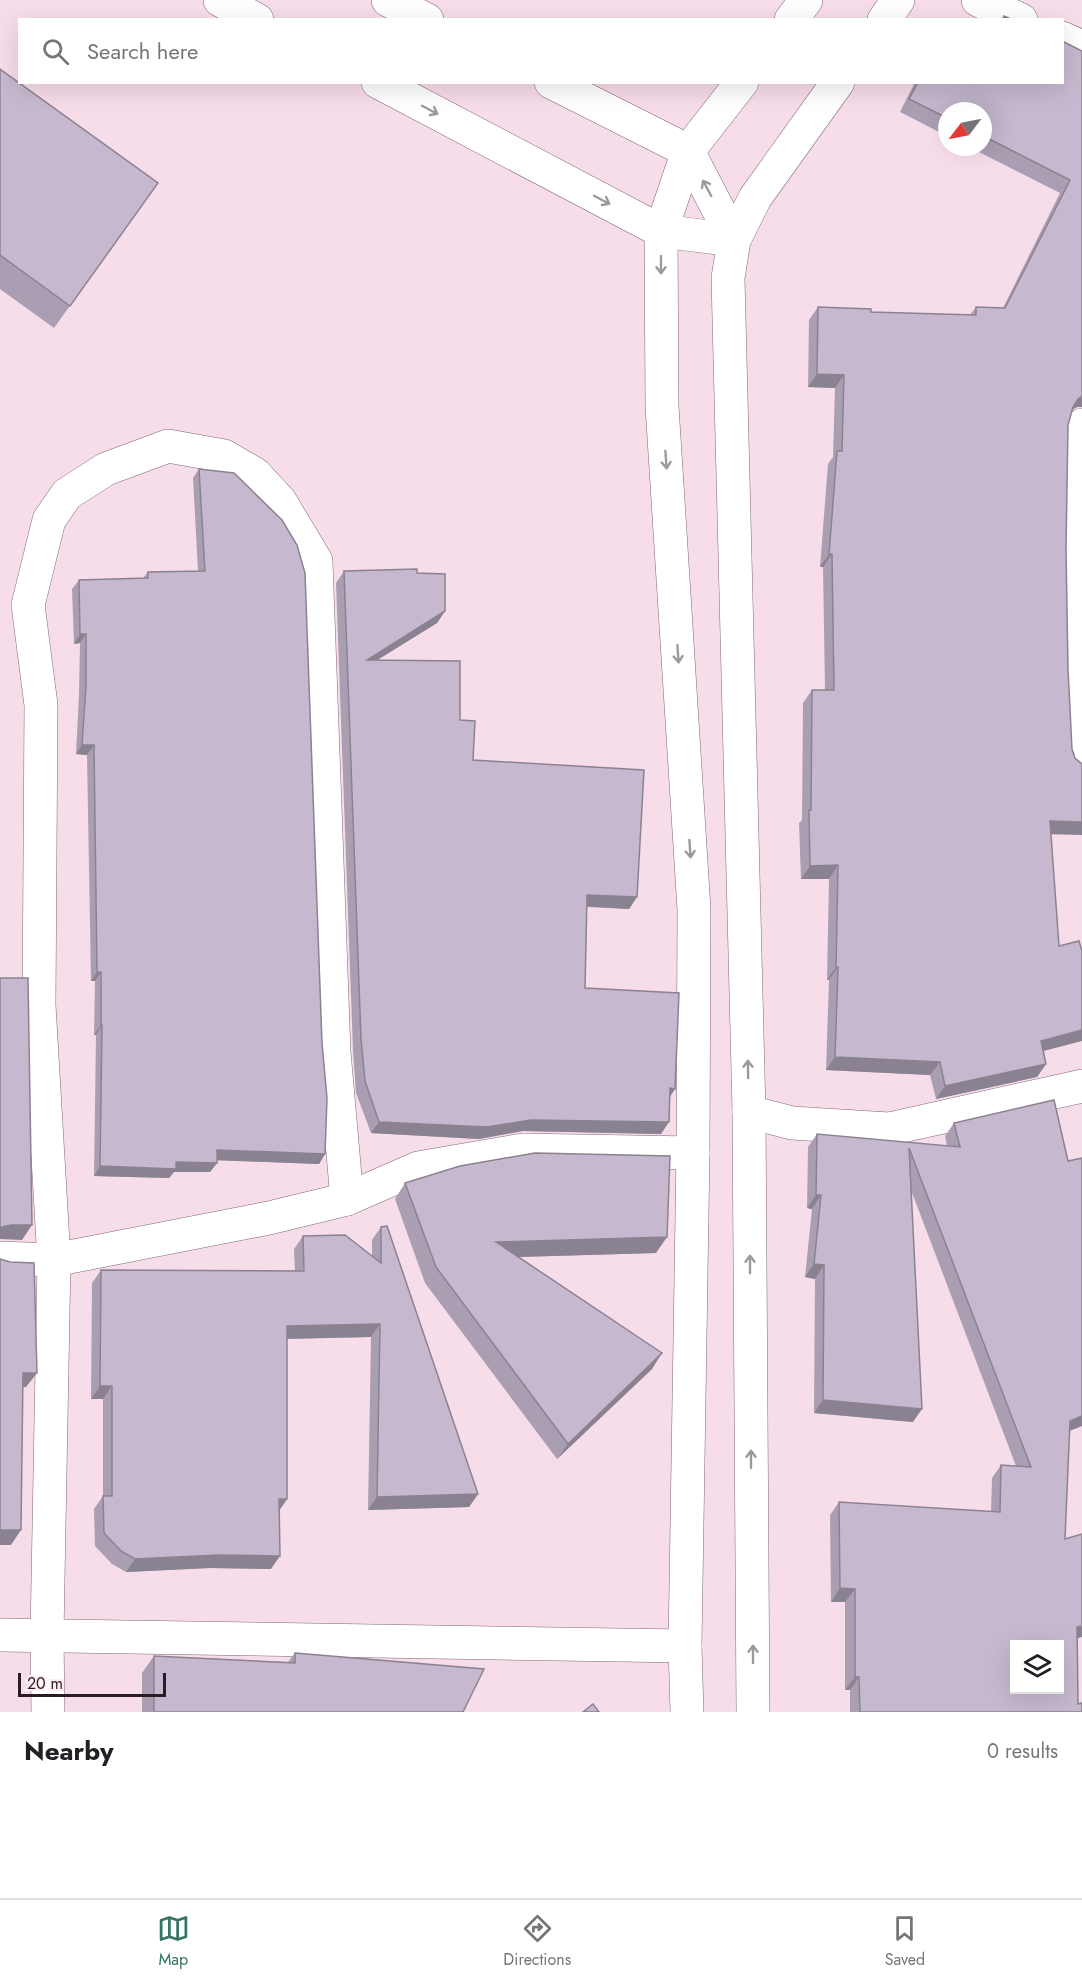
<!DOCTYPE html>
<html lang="en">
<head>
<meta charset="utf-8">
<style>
	body { margin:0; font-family:Jost,sans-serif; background:#f2f2f2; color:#202124 }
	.controls { position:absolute; right:18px; bottom:18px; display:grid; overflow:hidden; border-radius:0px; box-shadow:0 6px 24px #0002 }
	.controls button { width:54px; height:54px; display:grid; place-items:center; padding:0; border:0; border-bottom:2px solid #e0e0e0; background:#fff; color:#202124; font:30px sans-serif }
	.compass { position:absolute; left:938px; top:102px; width:54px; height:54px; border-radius:50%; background:#fff; box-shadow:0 6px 24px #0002; rotate:238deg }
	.scale { position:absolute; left:18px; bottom:15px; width:148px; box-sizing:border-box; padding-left:6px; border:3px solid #271d22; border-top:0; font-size:16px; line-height:21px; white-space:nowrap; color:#271d22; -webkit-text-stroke:4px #fdecf4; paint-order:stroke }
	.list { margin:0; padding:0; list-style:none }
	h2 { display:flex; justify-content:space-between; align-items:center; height:78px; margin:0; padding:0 24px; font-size:26px }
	h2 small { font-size:20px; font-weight:400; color:#757577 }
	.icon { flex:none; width:33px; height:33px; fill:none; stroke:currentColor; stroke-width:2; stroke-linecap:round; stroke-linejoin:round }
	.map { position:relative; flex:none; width:1082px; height:1712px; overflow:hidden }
	.search { position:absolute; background:#fff; box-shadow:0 6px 24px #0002; left:18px; right:18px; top:18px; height:66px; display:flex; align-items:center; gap:15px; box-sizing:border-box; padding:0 21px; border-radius:0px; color:#757577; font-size:22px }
	.sheet { height:186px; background:#fff }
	nav { display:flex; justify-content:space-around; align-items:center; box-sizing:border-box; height:84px; border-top:2px solid #e0e0e0; background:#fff; font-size:16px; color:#757577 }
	nav a { display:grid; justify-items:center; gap:3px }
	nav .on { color:#337464 }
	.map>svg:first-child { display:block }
</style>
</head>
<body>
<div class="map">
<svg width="1082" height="1712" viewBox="0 0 1082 1712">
	<rect width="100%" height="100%" fill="#f7dce9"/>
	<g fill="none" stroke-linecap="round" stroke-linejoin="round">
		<defs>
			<g id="minor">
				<path d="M 220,0 L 257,20"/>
				<path d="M 388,0 L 427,20"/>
				<path d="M 978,0 L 1021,20"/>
				<path d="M 791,20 L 806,0"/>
				<path d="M 884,20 L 898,0"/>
				<path d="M 1062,38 L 1082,47"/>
				<path d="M 378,82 L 661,231 L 734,240"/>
				<path d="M 551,82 L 688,151 L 734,240"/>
				<path d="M 1082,425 L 1077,443 C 1075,549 1073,656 1082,761"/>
				<path d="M 749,1112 L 792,1123 L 889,1129 L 1082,1086"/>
				<path d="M 0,1258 L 54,1260 L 269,1218 L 347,1199 L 418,1168 L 523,1150 L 693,1153"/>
				<path d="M 0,1635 L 685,1646"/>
				<path d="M 48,1712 L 47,1634 L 54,1260 L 39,1005 L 41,705 L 28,605 L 49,520 L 67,494 L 106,469 L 168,446 L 224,456 L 255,474 L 280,501 L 316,561 L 334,1052 L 347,1199"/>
				<path d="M 687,1712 L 685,1646 L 693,1153 L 694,909 L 662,406 L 661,231 L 688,151 L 742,82"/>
				<path d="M 753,1712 L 749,1112 L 728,278 L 734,240 L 755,198 L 838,82"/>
			</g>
		</defs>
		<use href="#minor" stroke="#7f6874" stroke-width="34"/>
		<use href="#minor" stroke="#fff" stroke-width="33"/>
	</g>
	<g fill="#aa9fb2">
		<path d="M 1082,51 L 1082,407 L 1077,407 L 1072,410 L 1068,425 L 1051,834 L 1044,1051 L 1046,1064 L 1037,1077 L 936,1099 L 930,1075 L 826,1070 L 829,980 L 827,980 L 829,879 L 801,879 L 799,823 L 802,820 L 803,703 L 812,690 L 825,690 L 823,567 L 820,567 L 828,464 L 833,457 L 835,388 L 808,387 L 809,320 L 818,307 L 871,312 L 970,315 L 976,307 L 1003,308 L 1060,193 L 969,147 L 983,147 L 983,111 L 947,111 L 947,136 L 900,112 L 915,82 L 1062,82 Z"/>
		<path d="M 0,69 L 158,183 L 54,328 L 0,289 Z"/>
		<path d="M 199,469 L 325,1154 L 319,1164 L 217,1160 L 217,1163 L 210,1172 L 174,1172 L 169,1178 L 94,1176 L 96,1035 L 94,1035 L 95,981 L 91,981 L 87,755 L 76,754 L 79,694 L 80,643 L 74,644 L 72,589 L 79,580 L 143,578 L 148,572 L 198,571 L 193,478 Z"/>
		<path d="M 344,571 L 417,573 L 445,611 L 437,623 L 377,660 L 460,720 L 473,760 L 637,897 L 629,909 L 587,907 L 585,988 L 675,1089 L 670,1097 L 661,1134 L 523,1131 L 479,1139 L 371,1133 L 356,1093 L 353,1051 L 336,583 Z"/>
		<path d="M 954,1123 L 1068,1161 L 1082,1158 L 1082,1426 L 1069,1431 L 1065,1539 L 1082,1534 L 1082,1637 L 1077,1638 L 1078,1704 L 1082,1712 L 850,1712 L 850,1690 L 845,1690 L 845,1602 L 831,1602 L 830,1515 L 839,1502 L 991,1512 L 992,1478 L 1001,1465 L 1016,1466 L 911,1190 L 913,1422 L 814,1413 L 815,1279 L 805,1277 L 812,1209 L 807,1208 L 808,1147 L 817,1134 L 947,1146 L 945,1136 Z"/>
		<path d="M 405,1183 L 656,1253 L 518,1257 L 652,1369 L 557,1459 L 425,1283 L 395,1199 Z"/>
		<path d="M 381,1227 L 478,1494 L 469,1507 L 368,1510 L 371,1337 L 287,1339 L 287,1499 L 279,1511 L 271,1569 L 210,1568 L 126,1572 L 112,1564 L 95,1546 L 94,1509 L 103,1496 L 103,1399 L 91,1399 L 92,1283 L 101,1270 L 295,1271 L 294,1249 L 303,1236 L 372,1256 L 372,1240 Z"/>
		<path d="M 295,1653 L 463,1712 L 142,1712 L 142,1673 L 154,1656 L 288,1662 Z"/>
	</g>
	<g fill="#8b8291">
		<path d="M 817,374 L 844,375 L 835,388 L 808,387 Z"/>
		<path d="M 1082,396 L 1082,407 L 1077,407 L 1068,412 L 1078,399 Z"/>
		<path d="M 829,554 L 832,554 L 823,567 L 820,567 Z"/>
		<path d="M 445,611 L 437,623 L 358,672 L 367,660 Z"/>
		<path d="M 80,634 L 86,634 L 80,643 L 74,644 Z"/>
		<path d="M 82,745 L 94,745 L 87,755 L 76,754 Z"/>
		<path d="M 1050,821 L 1082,822 L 1082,835 L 1041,834 Z"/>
		<path d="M 838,865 L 829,879 L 801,879 L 810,866 Z"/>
		<path d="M 587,895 L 637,897 L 629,909 L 579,906 Z"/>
		<path d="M 836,967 L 838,967 L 829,980 L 827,980 Z"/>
		<path d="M 97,972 L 101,972 L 95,981 L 91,981 Z"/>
		<path d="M 101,1025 L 102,1025 L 96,1035 L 94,1035 Z"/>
		<path d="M 1082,1030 L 1082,1041 L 1032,1054 L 1041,1041 Z"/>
		<path d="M 835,1057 L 940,1062 L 930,1075 L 826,1070 Z"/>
		<path d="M 1046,1064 L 1037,1077 L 936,1099 L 945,1086 Z"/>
		<path d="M 670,1088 L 675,1089 L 667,1100 Z"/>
		<path d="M 531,1120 L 669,1122 L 661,1134 L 523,1131 L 479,1139 L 371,1133 L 379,1122 Z"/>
		<path d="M 217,1150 L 325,1154 L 319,1164 L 210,1160 Z"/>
		<path d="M 176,1162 L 217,1163 L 210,1172 L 174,1172 L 169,1178 L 94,1176 L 100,1166 Z"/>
		<path d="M 816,1195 L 821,1195 L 812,1209 L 807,1208 Z"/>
		<path d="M 11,1225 L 32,1225 L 22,1240 L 0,1239 L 0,1228 L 2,1227 Z"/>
		<path d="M 667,1237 L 656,1253 L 485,1258 L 496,1242 Z"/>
		<path d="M 814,1264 L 824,1265 L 815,1279 L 805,1277 Z"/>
		<path d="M 380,1324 L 371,1337 L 278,1339 L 287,1326 Z"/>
		<path d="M 662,1353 L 652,1369 L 557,1459 L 568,1444 Z"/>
		<path d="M 23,1373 L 37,1373 L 26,1387 L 13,1388 Z"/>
		<path d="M 100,1386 L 112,1386 L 103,1399 L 91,1399 Z"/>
		<path d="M 823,1400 L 922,1409 L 913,1422 L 814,1413 Z"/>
		<path d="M 1082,1416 L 1082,1426 L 1061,1434 L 1070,1421 Z"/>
		<path d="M 478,1494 L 469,1507 L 368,1510 L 377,1497 Z"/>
		<path d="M 279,1499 L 287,1499 L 278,1512 Z"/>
		<path d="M 0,1530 L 21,1530 L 11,1545 L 0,1545 Z"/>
		<path d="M 219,1555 L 280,1556 L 271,1569 L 210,1568 L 126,1572 L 135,1559 Z"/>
		<path d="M 840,1588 L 855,1589 L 845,1602 L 831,1602 Z"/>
		<path d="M 1082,1626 L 1082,1637 L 1068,1640 L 1077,1627 Z"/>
		<path d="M 855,1677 L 859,1677 L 850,1690 L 845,1690 Z"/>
	</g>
	<g fill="#c6b9cf" stroke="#8b8291" stroke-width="1.5" fill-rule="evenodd">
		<path d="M 1004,16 L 1013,20 L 1002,20 Z"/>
		<path d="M 1062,41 L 1082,51 L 1082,396 L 1078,399 L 1073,407 L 1068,425 L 1066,549 L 1068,669 L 1072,749 L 1075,758 L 1082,764 L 1082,822 L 1050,821 L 1059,946 L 1079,941 L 1082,951 L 1082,1030 L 1041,1041 L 1046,1064 L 945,1086 L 940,1062 L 835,1057 L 838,967 L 836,967 L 838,865 L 810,866 L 809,810 L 811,810 L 812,690 L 834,690 L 832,554 L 829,554 L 837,451 L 842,451 L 844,375 L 817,374 L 818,307 L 871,309 L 871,312 L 976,315 L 976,307 L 1005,308 L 1070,180 L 983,136 L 983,111 L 947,111 L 947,118 L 909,99 L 918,82 L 1062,82 Z"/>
		<path d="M 0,69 L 158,183 L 70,306 L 0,255 Z"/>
		<path d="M 199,469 L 234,473 L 282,520 L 297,545 L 305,573 L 322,1043 L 327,1098 L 325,1154 L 217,1150 L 217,1163 L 176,1162 L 176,1169 L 100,1166 L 102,1025 L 101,1025 L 101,972 L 97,972 L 94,745 L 82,745 L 86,685 L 86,634 L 80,634 L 79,580 L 148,578 L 148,572 L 205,571 Z"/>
		<path d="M 417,569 L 417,573 L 445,574 L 445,611 L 367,660 L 460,661 L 460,720 L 475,721 L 473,760 L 644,770 L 637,897 L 587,895 L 585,988 L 679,993 L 675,1089 L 670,1088 L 669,1122 L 531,1120 L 487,1127 L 379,1122 L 365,1081 L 361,1039 L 344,571 Z"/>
		<path d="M 0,978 L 28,978 L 32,1225 L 11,1225 L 2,1227 L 0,1228 Z"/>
		<path d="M 1054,1100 L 1068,1161 L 1082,1158 L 1082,1416 L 1070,1421 L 1065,1539 L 1082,1534 L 1082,1626 L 1077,1627 L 1078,1704 L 1082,1703 L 1082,1712 L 860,1712 L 859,1677 L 855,1677 L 855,1589 L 840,1588 L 839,1502 L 1000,1512 L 1001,1465 L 1031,1467 L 909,1148 L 922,1409 L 823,1400 L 824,1265 L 814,1264 L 821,1195 L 816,1195 L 817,1134 L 960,1147 L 954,1123 ZM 1014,1644 L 1059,1644 L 1059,1689 L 1014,1689 Z"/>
		<path d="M 535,1153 L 670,1156 L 667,1237 L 496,1242 L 662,1353 L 568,1444 L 436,1267 L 405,1183 L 460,1166 Z"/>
		<path d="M 387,1226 L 478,1494 L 377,1497 L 380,1324 L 287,1326 L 287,1499 L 279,1499 L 280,1556 L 219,1555 L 135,1559 L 121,1551 L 104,1533 L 103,1496 L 112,1496 L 112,1386 L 100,1386 L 101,1270 L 304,1271 L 303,1236 L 345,1235 L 381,1263 L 381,1227 Z"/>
		<path d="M 0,1259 L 10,1262 L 34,1263 L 37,1373 L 23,1373 L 21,1530 L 0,1530 Z"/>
		<path d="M 295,1653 L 484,1669 L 463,1712 L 154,1712 L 154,1656 L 295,1663 Z"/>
		<path d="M 593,1704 L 599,1712 L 583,1712 Z"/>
	</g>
	<defs><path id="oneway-shaft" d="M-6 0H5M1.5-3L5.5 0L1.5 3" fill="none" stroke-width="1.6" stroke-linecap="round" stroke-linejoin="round" transform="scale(1.5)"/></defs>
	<g stroke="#9e999c">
		<use href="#oneway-shaft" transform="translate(430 110) rotate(28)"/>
		<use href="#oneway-shaft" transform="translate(707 188) rotate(-118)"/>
		<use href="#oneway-shaft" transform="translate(602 200) rotate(28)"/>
		<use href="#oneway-shaft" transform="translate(661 265) rotate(90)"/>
		<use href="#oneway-shaft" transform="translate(666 460) rotate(86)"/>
		<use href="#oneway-shaft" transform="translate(678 654) rotate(86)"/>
		<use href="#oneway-shaft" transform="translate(690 849) rotate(86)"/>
		<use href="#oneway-shaft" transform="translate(748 1069) rotate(-91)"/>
		<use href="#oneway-shaft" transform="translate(750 1264) rotate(-90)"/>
		<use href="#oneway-shaft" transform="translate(751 1459) rotate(-90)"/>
		<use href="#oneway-shaft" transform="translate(753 1654) rotate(-90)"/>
	</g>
</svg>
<div class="controls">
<button><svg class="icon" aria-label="layers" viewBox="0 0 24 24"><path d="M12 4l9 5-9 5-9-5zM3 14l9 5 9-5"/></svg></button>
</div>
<svg class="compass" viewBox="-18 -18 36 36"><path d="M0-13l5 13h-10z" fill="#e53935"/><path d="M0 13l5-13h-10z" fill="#757577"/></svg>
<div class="scale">20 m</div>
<div class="search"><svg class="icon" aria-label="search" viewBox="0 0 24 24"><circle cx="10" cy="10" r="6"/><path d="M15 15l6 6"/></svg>Search here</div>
</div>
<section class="sheet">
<h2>Nearby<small>0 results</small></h2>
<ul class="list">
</ul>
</section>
<nav>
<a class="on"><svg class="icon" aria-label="map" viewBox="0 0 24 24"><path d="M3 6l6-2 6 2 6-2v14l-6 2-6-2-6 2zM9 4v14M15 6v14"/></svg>Map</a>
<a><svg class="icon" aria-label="directions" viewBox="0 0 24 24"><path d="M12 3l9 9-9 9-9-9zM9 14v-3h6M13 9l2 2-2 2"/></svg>Directions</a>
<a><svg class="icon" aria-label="saved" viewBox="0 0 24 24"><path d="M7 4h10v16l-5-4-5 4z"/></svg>Saved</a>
</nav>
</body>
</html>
